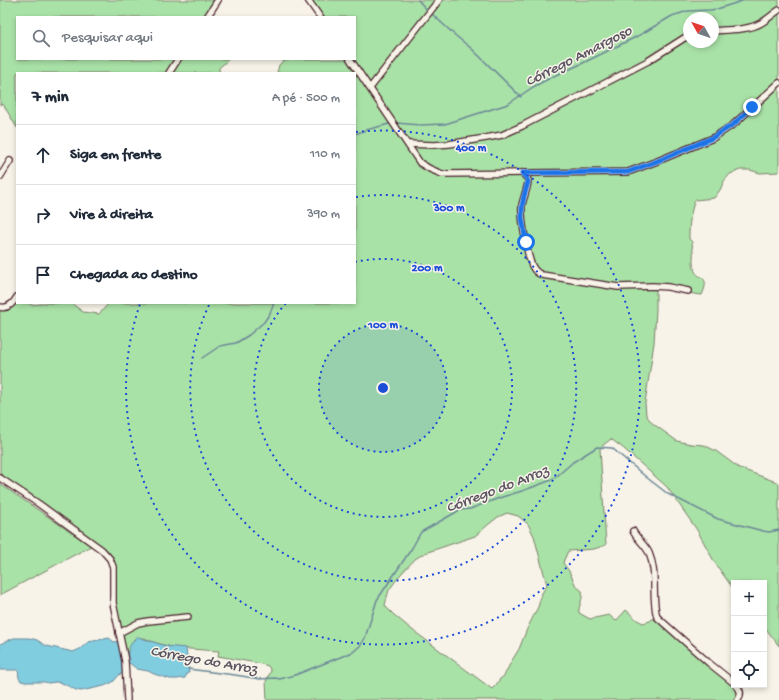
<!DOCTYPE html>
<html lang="pt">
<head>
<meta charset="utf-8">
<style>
	body { margin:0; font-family:"Gochi Hand",sans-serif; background:#f6f6f7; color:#1f2937 }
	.controls { position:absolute; right:12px; bottom:12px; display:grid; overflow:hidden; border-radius:0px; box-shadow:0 2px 6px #0003 }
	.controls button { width:36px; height:36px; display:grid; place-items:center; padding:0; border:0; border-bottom:1px solid #e0e1e3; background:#fff; color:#1f2937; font:20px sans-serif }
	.compass { position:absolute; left:683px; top:12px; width:36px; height:36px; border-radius:50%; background:#fff; box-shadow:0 2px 6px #0003; rotate:310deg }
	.stop { position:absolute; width:12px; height:12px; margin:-9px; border:3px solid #1a73e8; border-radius:50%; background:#fff }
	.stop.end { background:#1a73e8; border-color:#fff; box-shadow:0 1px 4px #0008 }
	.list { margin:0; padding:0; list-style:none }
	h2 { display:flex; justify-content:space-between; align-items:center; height:52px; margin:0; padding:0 16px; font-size:17px }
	h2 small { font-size:13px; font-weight:400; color:#747a83 }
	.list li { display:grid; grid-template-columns:26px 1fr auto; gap:12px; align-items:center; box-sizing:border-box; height:60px; padding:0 16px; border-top:1px solid #e0e1e3 }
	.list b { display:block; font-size:15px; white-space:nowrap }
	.list em { font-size:13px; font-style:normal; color:#747a83 }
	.icon { flex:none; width:22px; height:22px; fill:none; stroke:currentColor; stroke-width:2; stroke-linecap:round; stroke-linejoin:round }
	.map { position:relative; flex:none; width:779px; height:700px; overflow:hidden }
	.search { position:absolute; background:#fff; box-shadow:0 2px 6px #0003; left:16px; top:16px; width:340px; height:44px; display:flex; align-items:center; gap:10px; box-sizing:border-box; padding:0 14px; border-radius:0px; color:#747a83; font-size:15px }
	.panel { position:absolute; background:#fff; box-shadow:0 2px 6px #0003; left:16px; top:72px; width:340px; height:232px; border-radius:0px }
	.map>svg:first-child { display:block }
</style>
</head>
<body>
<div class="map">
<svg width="779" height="700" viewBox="0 0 779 700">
	<rect width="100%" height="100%" fill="#f7f3e8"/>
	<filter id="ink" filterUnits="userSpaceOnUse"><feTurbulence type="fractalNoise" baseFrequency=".025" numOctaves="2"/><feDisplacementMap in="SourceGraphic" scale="8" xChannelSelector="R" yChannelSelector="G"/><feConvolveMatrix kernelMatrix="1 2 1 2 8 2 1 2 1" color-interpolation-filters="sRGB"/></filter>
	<g filter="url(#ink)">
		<g fill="#a9e2a7" stroke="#7a8069" fill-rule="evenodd">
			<path d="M 0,0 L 218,0 L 207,17 L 17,17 L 17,59 L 229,59 L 219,68 L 219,71 L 222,73 L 17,73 L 17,128 L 3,104 L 0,105 Z"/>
			<path d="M 309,0 L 779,0 L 779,172 L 760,173 L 750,170 L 740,170 L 730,174 L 724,181 L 720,190 L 714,198 L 695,200 C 690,213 689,225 689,239 L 692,242 C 692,247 694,253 693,258 C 693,262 693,265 694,268 C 696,281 712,273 702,295 C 687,294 672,287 656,287 L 656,310 L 654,343 L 645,403 L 646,415 L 652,423 L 677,441 L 691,444 L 704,445 L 716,451 L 739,468 L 779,483 L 779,646 L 764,626 L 764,583 L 734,583 L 734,590 L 715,563 L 697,530 L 667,487 L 623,448 L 611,439 L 602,446 L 600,449 L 606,545 L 594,549 L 568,551 L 564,560 L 563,563 L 569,571 L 576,586 L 582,591 C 584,599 578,605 579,613 L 590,619 L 609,615 L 616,621 L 626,610 L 637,620 L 643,623 L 650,621 L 657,615 L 739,685 L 739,700 L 267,700 L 266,681 L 271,671 L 268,666 L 262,664 L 218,656 L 219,651 L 218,651 L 176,648 L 156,643 L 144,638 L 134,639 L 127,656 L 116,606 L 115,576 L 110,557 L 0,479 L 0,305 L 9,305 L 17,294 L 17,303 L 28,303 L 31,305 L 40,304 L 42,303 L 71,303 L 83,312 L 99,314 L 109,303 L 355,303 L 355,73 L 277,73 L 279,65 L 282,62 L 292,59 L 355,59 L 355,17 L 321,17 ZM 689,18 L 713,18 L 713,42 L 689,42 ZM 507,513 L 518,516 L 528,524 L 534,536 L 543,570 L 547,585 L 542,593 L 538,607 L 527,629 L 519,649 L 511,662 L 504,676 L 500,679 L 496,685 L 492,689 L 411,629 L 393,614 L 387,608 L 385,605 L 387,597 L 389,590 L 400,575 L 415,559 L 425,553 L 475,536 L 489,524 L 498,517 Z"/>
			<path d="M 0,484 L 91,546 L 0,595 Z"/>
		</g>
		<g fill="#81cde0" stroke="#6b8798">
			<path d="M 138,637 L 166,646 L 186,648 L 189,673 L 187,673 L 185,678 L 177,679 L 170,679 L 154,674 L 148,671 L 137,669 L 128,662 C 126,653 130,641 138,637 Z"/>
			<path d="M 14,638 L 29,638 L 37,640 L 43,644 L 47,646 L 73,652 L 80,649 L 88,642 L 109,638 L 114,642 L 120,641 L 125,673 L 120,674 L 113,682 L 104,686 L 81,691 L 76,690 L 62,683 L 56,682 L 48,683 L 45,682 L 26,682 L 21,681 L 19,678 L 18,670 L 0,670 L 0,644 Z"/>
		</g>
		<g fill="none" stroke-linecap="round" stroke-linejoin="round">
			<g stroke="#6b8798" stroke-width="1.5">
				<path d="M 418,0 L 426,9"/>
				<path d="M 432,14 L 456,36 L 472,49 L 521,97"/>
				<path d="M 396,123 L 420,125 L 445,124 L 508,104 L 533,87 L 550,78 L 581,64 L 638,36 L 672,16 L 688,11 L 710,10 L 717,9 L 745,0"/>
				<path d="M 355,134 L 366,130 L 389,124"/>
				<path d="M 202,358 L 220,346 L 236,343 L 249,335 L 264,322 L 270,313 L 274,303"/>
				<path d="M 188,669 L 235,675 L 260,679 L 275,678 L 280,679 L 295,675 L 353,652 L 361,645 L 365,638 L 377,600 L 412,548 L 421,532 L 460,510 L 470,509 L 502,497 L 522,491 L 549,481 L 557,476 L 573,462 L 597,447 L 612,448 L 646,477 L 668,494 L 718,519 L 763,531 L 769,532 L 779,530"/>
			</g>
			<defs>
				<g id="minor">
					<path d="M 308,0 L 320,17"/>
					<path d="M 207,17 L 218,0"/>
					<path d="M 713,31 C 728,29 747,31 761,23 C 767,20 773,14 779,10"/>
					<path d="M 350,59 L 420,163 L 430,169 L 442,174 L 628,172 L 660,160 L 713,138 L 734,124 L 779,83"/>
					<path d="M 169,73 L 178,59"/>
					<path d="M 370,88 L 439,0"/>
					<path d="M 408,144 L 434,145 L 449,144 L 486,138 L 502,135 L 522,126 L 648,61 L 689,35"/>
					<path d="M 522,173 C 524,175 527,177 528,180 C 529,184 523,199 522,205 C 521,217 527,260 534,269 C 536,272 539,274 542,275 L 618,287 L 653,286 L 668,287 L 688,291"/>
					<path d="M 0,177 L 10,161"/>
					<path d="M 0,307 C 8,309 13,304 17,297"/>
					<path d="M 0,478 L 39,504 L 102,550 L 110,559 L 113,567 L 113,603 L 125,661 L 127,700"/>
					<path d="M 633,531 C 637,539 646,546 649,553 C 658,574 651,597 657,617 L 709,663 L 734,683"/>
					<path d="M 119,633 L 138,623 L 148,621 L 188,617"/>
					<path d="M 736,685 C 741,690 742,694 738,700"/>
				</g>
			</defs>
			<use href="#minor" stroke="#4a1f2b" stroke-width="8"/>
			<use href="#minor" stroke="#f7f3e8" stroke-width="5.5"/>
		</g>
	</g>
	<g fill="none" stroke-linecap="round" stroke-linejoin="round" filter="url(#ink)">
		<path stroke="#1a73e8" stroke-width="5" d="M 526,242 L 522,218 L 522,207 L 524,196 L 528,182 L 527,179 L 522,173 L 628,172 L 660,160 L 712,138 L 734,124 L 752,107"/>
	</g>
	<circle cx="383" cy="388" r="64" fill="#1d4ed8" fill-opacity=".12"/>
	<g fill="none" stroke="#1d4ed8" stroke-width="2" stroke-dasharray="2 4">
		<circle cx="383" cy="388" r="64"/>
		<path d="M355 262A129 129 0 1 1 286 303"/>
		<path d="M356 197A193 193 0 1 1 210 303"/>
		<path d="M356 132A257 257 0 1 1 140 304"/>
	</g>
	<g text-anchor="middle" stroke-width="3" stroke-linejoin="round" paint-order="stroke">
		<g font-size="15" font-style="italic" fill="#5a5361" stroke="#f7f3e8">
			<text transform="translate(578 55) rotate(-27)" y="5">Córrego Amargoso</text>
			<text transform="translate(497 488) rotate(-21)" y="5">Córrego do Arroz</text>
			<text transform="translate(204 659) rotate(10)" y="5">Córrego do Arroz</text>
		</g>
	</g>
	<circle cx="383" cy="388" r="6" fill="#1d4ed8" stroke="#f7f3e8" stroke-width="2"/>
	<g font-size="12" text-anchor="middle" font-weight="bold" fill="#1d4ed8" stroke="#f7f3e8" stroke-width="3" stroke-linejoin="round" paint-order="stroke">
		<text x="471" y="151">400 m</text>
		<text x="449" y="211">300 m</text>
		<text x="427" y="271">200 m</text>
		<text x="383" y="328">100 m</text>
	</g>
</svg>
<div class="controls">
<button>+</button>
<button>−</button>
<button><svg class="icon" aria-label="locate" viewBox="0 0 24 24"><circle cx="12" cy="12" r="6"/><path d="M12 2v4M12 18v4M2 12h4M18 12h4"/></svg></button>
</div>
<svg class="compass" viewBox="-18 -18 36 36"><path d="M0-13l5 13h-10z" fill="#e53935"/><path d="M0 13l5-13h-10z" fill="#747a83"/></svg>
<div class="stop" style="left:526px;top:242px"></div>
<div class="stop end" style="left:752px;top:107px"></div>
<div class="search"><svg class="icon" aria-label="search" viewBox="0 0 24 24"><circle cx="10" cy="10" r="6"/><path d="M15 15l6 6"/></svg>Pesquisar aqui</div>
<section class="panel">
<h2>7 min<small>A pé · 500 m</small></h2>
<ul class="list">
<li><svg class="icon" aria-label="ahead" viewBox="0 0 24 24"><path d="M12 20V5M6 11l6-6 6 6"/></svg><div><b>Siga em frente</b></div><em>110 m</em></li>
<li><svg class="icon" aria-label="right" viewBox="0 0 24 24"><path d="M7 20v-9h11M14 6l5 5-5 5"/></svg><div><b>Vire à direita</b></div><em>390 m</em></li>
<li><svg class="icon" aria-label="arrive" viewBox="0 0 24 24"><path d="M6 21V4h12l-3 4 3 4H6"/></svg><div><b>Chegada ao destino</b></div></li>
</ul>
</section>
</div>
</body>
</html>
